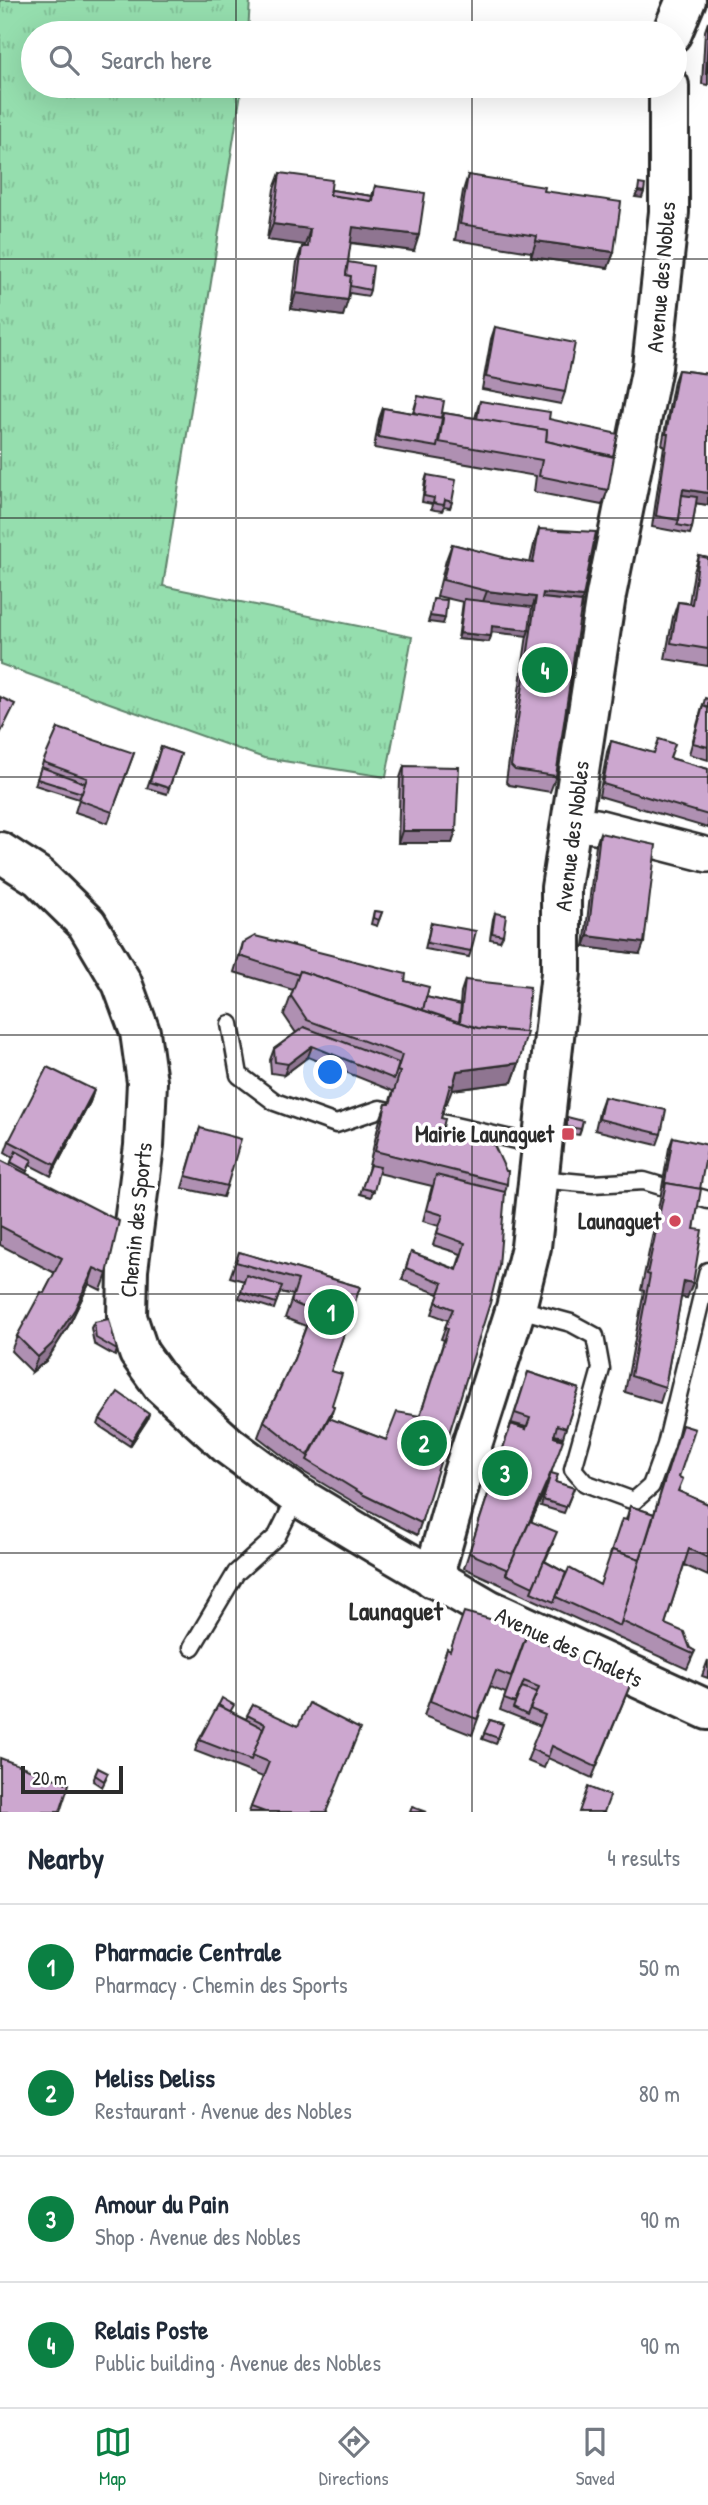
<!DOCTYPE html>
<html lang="en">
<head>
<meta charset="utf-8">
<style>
	body { margin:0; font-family:"Patrick Hand",sans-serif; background:#f6f6f7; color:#1f2937 }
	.scale { position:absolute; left:21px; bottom:18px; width:102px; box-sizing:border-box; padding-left:7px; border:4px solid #2b2b2b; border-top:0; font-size:19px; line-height:24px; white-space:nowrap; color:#2b2b2b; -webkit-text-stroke:5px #fff; paint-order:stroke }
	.you { position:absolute; left:331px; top:1073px; width:24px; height:24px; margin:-18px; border:5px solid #fff; border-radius:50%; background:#1a73e8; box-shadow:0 0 0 10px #1a73e833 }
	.badge { display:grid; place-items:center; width:46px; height:46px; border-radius:50%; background:#0b8043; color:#fff; font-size:23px; font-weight:700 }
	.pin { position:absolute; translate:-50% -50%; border:4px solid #fff; box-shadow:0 2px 7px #0006 }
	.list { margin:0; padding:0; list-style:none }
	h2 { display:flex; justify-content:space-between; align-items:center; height:91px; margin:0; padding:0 28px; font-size:30px }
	h2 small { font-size:23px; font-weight:400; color:#747a83 }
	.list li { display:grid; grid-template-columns:46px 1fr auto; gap:21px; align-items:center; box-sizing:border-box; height:126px; padding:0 28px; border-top:2px solid #e0e1e3 }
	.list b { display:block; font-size:26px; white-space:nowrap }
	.list p { margin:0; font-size:23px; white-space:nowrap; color:#747a83 }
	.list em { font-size:23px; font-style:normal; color:#747a83 }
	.icon { flex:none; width:38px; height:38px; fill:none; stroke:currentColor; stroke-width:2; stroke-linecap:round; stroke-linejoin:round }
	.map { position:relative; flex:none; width:708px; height:1812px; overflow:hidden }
	.search { position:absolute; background:#fff; box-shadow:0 7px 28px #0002; left:21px; right:21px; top:21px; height:77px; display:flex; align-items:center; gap:18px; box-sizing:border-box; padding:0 24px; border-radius:38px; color:#747a83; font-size:26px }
	.sheet { height:595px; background:#fff }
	nav { display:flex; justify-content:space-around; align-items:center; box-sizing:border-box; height:98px; border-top:2px solid #e0e1e3; background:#fff; font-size:19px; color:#747a83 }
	nav a { display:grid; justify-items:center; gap:4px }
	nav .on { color:#0b8043 }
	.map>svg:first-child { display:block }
</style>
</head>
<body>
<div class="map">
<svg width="708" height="1812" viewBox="0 0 708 1812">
	<defs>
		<pattern id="grass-tufts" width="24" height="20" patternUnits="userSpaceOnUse" patternTransform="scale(1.75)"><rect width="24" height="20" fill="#95deae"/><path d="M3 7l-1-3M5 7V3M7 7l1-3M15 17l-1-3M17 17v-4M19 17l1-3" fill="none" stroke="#81bf96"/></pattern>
	</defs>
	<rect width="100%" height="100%" fill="#fff"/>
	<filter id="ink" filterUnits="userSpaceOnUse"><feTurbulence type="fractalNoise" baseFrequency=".0143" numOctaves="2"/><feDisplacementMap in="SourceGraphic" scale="14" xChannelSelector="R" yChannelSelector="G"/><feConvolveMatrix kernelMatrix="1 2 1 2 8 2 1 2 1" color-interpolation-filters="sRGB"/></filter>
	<g filter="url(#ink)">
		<path fill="url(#grass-tufts)" stroke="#60846c" stroke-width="2" d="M 0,0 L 250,0 L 248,33 L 33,33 L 33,86 L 242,86 L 163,586 L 412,637 L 386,777 L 264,758 L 0,664 Z"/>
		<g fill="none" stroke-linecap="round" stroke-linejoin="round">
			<defs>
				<g id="lane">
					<path d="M 230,1024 L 239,1075 L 275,1102 L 336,1124 L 380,1109 L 403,1114"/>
					<path d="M 424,1119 L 542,1146"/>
					<path d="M 539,1179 L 593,1184 L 644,1181 L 708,1200"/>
					<path d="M 516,1308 L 571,1323 L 595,1336 L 601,1369 L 573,1469 L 585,1483 L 634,1501 L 651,1486 L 666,1445 L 708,1271"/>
					<path d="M 192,1647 L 236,1573 L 277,1536 L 297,1496"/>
				</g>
				<path id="street" d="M 571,824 L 596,826 L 708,855"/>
				<g id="secondary">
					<path d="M 672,33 L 686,0"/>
					<path d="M 0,852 L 39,877 L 87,924 L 122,983 L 140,1032 L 147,1082 L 144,1146 L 128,1270 L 127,1317 L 139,1353 L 162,1385 L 229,1446 L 297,1496 L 380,1546 L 488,1609 L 708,1710"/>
					<path d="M 433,1578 L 461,1479 L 516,1308 L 531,1247 L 561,973 L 561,888 L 606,595 L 652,367 L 669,212 L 669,86"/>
				</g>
			</defs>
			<use href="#lane" stroke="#2b2b2b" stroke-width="21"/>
			<use href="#street" stroke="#2b2b2b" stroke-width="38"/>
			<use href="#secondary" stroke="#2b2b2b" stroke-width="44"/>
			<use href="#lane" stroke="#fff" stroke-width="16"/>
			<use href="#street" stroke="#fff" stroke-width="33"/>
			<use href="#secondary" stroke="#fff" stroke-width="38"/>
		</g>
		<g fill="#af90b2" stroke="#2b2b2b" stroke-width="2">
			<path d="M 708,22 L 708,85 L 702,84 L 705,31 Z"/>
			<path d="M 280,173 L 331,190 L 372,196 L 375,186 L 414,251 L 350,243 L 348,262 L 370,290 L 368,296 L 349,293 L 343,316 L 291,309 L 297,262 L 302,247 L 304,247 L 305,245 L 267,240 L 274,189 Z"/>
			<path d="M 468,175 L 544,191 L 614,252 L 608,268 L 531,257 L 531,252 L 455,240 L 463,191 Z"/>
			<path d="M 495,327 L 565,392 L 561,404 L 482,389 L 491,339 Z"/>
			<path d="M 678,370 L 708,374 L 708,505 L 696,503 L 692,528 L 690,534 L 652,527 L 664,446 L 662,445 L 674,381 Z"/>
			<path d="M 418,396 L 442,418 L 444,413 L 475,418 L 480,401 L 549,419 L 608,490 L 602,505 L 534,492 L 536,476 L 374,448 L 379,419 L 383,408 L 413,413 Z"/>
			<path d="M 427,475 L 452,502 L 450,508 L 444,507 L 442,511 L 435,510 L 431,509 L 432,504 L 422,502 L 425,481 Z"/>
			<path d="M 539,529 L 581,602 L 556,776 L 550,792 L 509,785 L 506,782 L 527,635 L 492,632 L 489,642 L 458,639 L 463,602 L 437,596 L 446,560 L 452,544 L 503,558 L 530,563 L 534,545 Z"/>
			<path d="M 699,556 L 708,558 L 708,666 L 665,659 L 673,617 L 678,602 L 689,603 L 694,572 Z"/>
			<path d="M 708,699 L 708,760 L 689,754 L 703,704 Z"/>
			<path d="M 611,741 L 708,769 L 708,828 L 599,796 L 607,752 Z"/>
			<path d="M 161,747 L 181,754 L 167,794 L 147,788 Z"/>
			<path d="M 134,753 L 108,823 L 75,812 L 80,796 L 79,799 L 35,785 L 43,762 Z"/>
			<path d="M 404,766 L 456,831 L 452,843 L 398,843 L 400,778 Z"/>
			<path d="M 600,833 L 640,954 L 584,947 L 596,845 Z"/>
			<path d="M 374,911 L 382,912 L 377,926 L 371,924 Z"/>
			<path d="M 495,913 L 503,935 L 500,941 L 490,939 L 493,919 Z"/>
			<path d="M 431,923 L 471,951 L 469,957 L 425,949 Z"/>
			<path d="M 243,943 L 405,981 L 426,997 L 460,1005 L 461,992 L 465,980 L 519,1063 L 512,1082 L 452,1090 L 446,1105 L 444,1105 L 441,1118 L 442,1131 L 507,1184 L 421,1523 L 417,1535 L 360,1506 L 302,1471 L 258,1437 L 264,1421 L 294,1359 L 306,1326 L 285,1318 L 293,1295 L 280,1292 L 274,1309 L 239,1298 L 244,1281 L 230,1277 L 239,1252 L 360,1287 L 331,1371 L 332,1405 L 334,1407 L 330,1419 L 386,1440 L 420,1416 L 444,1340 L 441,1339 L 448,1320 L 432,1314 L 439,1294 L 402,1280 L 411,1252 L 456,1269 L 461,1254 L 433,1245 L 439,1226 L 423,1221 L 432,1186 L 378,1173 L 371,1197 L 360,1194 L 368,1170 L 379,1123 L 386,1104 L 389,1104 L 393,1091 L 308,1057 L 284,1075 L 271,1073 L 270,1060 L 274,1049 L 296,1033 L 284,1015 L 293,990 L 234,972 Z"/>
			<path d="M 94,1090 L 90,1102 L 51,1176 L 30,1165 L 26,1173 L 107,1274 L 101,1290 L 89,1284 L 69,1325 L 47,1360 L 32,1372 L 11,1351 L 17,1336 L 44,1293 L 55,1273 L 0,1245 L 0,1160 L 10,1165 L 13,1157 L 5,1152 L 9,1141 Z"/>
			<path d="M 604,1097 L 661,1134 L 657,1145 L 595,1130 L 600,1108 Z"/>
			<path d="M 567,1117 L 581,1129 L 579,1135 L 565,1133 L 565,1123 Z"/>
			<path d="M 200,1128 L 227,1186 L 223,1197 L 182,1188 Z"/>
			<path d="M 673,1137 L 700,1189 L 694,1229 L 687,1298 L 681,1297 L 665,1387 L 660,1403 L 625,1392 L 644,1291 L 641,1290 L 660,1199 L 669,1148 Z"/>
			<path d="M 94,1322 L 117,1350 L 115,1356 L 94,1344 L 91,1328 Z"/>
			<path d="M 528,1372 L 579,1389 L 551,1473 L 555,1482 L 574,1488 L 564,1513 L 541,1506 L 549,1480 L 531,1522 L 553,1544 L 545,1561 L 566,1573 L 600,1585 L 626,1520 L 630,1506 L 654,1514 L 682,1425 L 678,1491 L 708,1504 L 708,1576 L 684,1565 L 665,1624 L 690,1648 L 695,1651 L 687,1669 L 464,1568 Z"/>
			<path d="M 100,1419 L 147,1420 L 130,1446 L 98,1425 Z"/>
			<path d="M 508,1620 L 527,1634 L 631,1683 L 592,1778 L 548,1758 L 544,1768 L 527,1761 L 541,1726 L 500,1710 L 506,1693 L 490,1687 L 472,1735 L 424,1716 L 447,1649 L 450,1651 L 507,1624 Z"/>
			<path d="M 708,1660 L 708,1678 L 702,1676 Z"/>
			<path d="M 253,1705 L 327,1812 L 249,1812 L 263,1777 L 195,1751 L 199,1740 L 231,1712 L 246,1719 Z"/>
			<path d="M 490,1720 L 503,1724 L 496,1744 L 482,1739 Z"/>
			<path d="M 98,1768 L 106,1779 L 102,1787 L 93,1781 Z"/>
		</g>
		<g fill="#8f7591" stroke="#2b2b2b" stroke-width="2">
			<path d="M 638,191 L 644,192 L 642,198 L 635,197 Z"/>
			<path d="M 273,224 L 310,229 L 305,245 L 267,240 Z"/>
			<path d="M 353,227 L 419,235 L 414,251 L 347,242 Z"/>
			<path d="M 536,241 L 614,252 L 608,268 L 531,257 Z"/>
			<path d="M 296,293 L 348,300 L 343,316 L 291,309 Z"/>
			<path d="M 683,489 L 708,493 L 708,505 L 680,501 Z"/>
			<path d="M 487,591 L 536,597 L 530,613 L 481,607 Z"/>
			<path d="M 543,593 L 583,597 L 577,612 L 538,608 Z"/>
			<path d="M 430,616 L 445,618 L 443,624 L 428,622 Z"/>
			<path d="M 492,626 L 529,630 L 527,636 L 490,632 Z"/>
			<path d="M 460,633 L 491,636 L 489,642 L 458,639 Z"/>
			<path d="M 402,831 L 456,831 L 452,843 L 398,843 Z"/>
			<path d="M 588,936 L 644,943 L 640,954 L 584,947 Z"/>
			<path d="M 312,1046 L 308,1057 L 284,1075 L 288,1064 Z"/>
			<path d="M 519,1063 L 512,1082 L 452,1090 L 457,1071 Z"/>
			<path d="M 94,1090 L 90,1102 L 51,1176 L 55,1165 Z"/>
			<path d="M 94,1268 L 89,1284 L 69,1325 L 47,1360 L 32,1372 L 38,1357 Z"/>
			<path d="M 684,1281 L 693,1283 L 687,1298 L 678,1297 Z"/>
			<path d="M 149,1414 L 147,1420 L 130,1446 L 132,1440 Z"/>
			<path d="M 552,1470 L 547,1486 L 507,1575 L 506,1574 Z"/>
		</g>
		<g fill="#cca7cf" stroke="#2b2b2b" stroke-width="2">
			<path d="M 708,35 L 708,73 L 706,73 Z"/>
			<path d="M 280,173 L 332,180 L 330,195 L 373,201 L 375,186 L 425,193 L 419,235 L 353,227 L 346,275 L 351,276 L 348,300 L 296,293 L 302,247 L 308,247 L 310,229 L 273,224 Z"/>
			<path d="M 468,175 L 545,187 L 544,191 L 621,202 L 614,252 L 536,241 L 537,236 L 460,224 Z"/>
			<path d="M 639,184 L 645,185 L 644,192 L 638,191 Z"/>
			<path d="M 331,190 L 372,196 L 371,201 L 330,195 Z"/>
			<path d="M 348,262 L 373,266 L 370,290 L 350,286 L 351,276 L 346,275 Z"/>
			<path d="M 495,327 L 575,343 L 565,392 L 486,377 Z"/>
			<path d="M 678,370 L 708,374 L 708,493 L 683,489 L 679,520 L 656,516 L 668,434 L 666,434 Z"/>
			<path d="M 418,396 L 444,401 L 441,418 L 414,413 Z"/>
			<path d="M 480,401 L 550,412 L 549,419 L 618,434 L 613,456 L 546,441 L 547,430 L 477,419 Z"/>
			<path d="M 383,408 L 442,418 L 437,447 L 378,437 Z"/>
			<path d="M 444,413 L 547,430 L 546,441 L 614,457 L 608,490 L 539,476 L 542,460 L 439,442 Z"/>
			<path d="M 427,475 L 456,480 L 452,502 L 445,500 L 444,505 L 437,504 L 433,503 L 434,498 L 424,496 Z"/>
			<path d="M 682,495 L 697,497 L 692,528 L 677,525 L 679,520 Z"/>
			<path d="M 539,529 L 596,532 L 583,597 L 543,593 L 542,598 L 582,602 L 556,776 L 515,770 L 511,766 L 536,597 L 487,591 L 443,580 L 452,544 L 503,557 L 502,558 L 533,563 Z"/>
			<path d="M 699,556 L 708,558 L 708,649 L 671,643 L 678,602 L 692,604 Z"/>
			<path d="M 433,599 L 447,600 L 445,618 L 430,616 Z"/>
			<path d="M 464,599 L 532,607 L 529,630 L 492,626 L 491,636 L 460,633 Z"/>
			<path d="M 0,697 L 15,704 L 0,734 Z"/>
			<path d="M 705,698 L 708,699 L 708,708 L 703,706 L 702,712 Z"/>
			<path d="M 703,706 L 708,708 L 708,747 L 693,743 Z"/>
			<path d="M 58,728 L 134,753 L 112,812 L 79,800 L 87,778 L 43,762 Z"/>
			<path d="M 659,739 L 675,744 L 670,758 L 708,769 L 708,815 L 603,784 L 611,741 L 654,753 Z"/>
			<path d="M 161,747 L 181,754 L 169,788 L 150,782 Z"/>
			<path d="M 404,766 L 459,767 L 456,831 L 402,831 Z"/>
			<path d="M 41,767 L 85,783 L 82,793 L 37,779 Z"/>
			<path d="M 600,833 L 656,845 L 644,943 L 588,936 Z"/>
			<path d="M 374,911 L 382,912 L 379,920 L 373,918 Z"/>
			<path d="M 495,913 L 506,915 L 503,935 L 492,933 Z"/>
			<path d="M 431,923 L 476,931 L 471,951 L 427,943 Z"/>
			<path d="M 255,936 L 406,974 L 405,981 L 429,987 L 423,1010 L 300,971 L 299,975 L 240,956 L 243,943 Z"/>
			<path d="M 300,971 L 478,1028 L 527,1032 L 519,1063 L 457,1071 L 453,1086 L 450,1085 L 441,1118 L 445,1119 L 442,1131 L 494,1145 L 506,1171 L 508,1171 L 507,1184 L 375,1151 L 386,1104 L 390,1104 L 400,1072 L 397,1071 L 402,1055 L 307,1020 L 291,996 Z"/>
			<path d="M 465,980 L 530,987 L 525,1032 L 478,1028 L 460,1022 Z"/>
			<path d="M 426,997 L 461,1005 L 459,1022 L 423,1010 Z"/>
			<path d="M 304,1027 L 399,1063 L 394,1079 L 312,1046 L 288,1064 L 275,1062 L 274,1049 Z"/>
			<path d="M 47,1067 L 94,1090 L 55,1165 L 9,1141 Z"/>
			<path d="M 604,1097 L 666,1110 L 661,1134 L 599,1119 Z"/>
			<path d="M 567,1117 L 583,1121 L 581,1129 L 567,1127 Z"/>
			<path d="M 200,1128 L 241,1139 L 227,1186 L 186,1176 Z"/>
			<path d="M 673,1137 L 708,1145 L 700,1189 L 666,1183 L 664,1187 Z"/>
			<path d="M 16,1151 L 32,1160 L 27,1171 L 11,1162 Z"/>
			<path d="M 0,1160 L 119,1221 L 107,1274 L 94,1268 L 75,1309 L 52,1344 L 38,1357 L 17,1336 L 41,1292 L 44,1293 L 62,1258 L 0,1226 Z"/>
			<path d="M 370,1165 L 380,1167 L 374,1191 L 362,1188 Z"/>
			<path d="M 436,1175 L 505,1192 L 499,1266 L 490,1303 L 421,1523 L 364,1495 L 307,1460 L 329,1418 L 386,1440 L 397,1412 L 420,1416 L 448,1329 L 445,1327 L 453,1309 L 436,1302 L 443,1283 L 406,1268 L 411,1252 L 457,1270 L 465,1243 L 437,1233 L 443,1215 L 427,1210 Z"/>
			<path d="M 666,1183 L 701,1189 L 694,1229 L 702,1230 L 693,1283 L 684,1281 L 665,1387 L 631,1376 L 650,1275 L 647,1274 Z"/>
			<path d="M 239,1252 L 360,1287 L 331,1371 L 342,1374 L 332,1405 L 334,1407 L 308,1456 L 264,1421 L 294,1359 L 312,1311 L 291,1302 L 298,1280 L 236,1262 Z"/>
			<path d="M 246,1275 L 282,1286 L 276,1303 L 241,1292 Z"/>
			<path d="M 109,1319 L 117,1350 L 96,1338 L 94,1322 Z"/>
			<path d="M 528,1372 L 579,1389 L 566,1428 L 557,1425 L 554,1437 L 563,1440 L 552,1470 L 508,1570 L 469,1553 L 511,1424 L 526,1429 L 530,1418 L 515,1413 Z"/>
			<path d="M 118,1392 L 149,1414 L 132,1440 L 100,1419 Z"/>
			<path d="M 511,1423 L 526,1427 L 526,1429 L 511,1424 L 508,1434 Z"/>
			<path d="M 682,1425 L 695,1429 L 679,1477 L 683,1479 L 678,1491 L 708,1504 L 708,1558 L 689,1549 L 665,1624 L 684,1632 L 690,1648 L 695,1651 L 693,1654 L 621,1621 Z"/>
			<path d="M 554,1435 L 563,1437 L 562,1439 L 554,1437 Z"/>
			<path d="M 551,1473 L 558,1475 L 555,1482 L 574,1488 L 566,1507 L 543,1500 Z"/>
			<path d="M 630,1506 L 654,1514 L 640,1559 L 612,1550 L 610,1555 L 622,1519 L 627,1520 Z"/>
			<path d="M 530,1521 L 557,1532 L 533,1587 L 506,1574 Z"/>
			<path d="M 612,1550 L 640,1559 L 620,1626 L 556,1597 L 569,1568 L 600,1585 Z"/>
			<path d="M 544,1561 L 566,1573 L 554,1602 L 531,1592 Z"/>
			<path d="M 464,1612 L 508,1624 L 508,1620 L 528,1630 L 511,1677 L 496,1671 L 477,1719 L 430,1701 L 447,1649 L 450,1651 Z"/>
			<path d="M 527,1634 L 631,1683 L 596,1767 L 552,1746 L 548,1757 L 531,1749 L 545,1715 L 530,1709 L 539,1687 L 524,1681 L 515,1703 L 504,1699 Z"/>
			<path d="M 522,1687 L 537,1692 L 527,1715 L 513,1708 Z"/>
			<path d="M 222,1698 L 234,1705 L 230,1712 L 218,1706 Z"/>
			<path d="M 309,1703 L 360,1729 L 326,1812 L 265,1812 L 251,1807 L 269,1762 L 252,1755 L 265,1724 L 247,1715 L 253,1705 L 298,1726 Z"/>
			<path d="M 218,1705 L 263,1728 L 251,1760 L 199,1740 Z"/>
			<path d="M 490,1720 L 503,1724 L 498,1738 L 484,1733 Z"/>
			<path d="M 0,1758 L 69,1784 L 60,1812 L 0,1812 Z"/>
			<path d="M 98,1768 L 108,1773 L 104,1781 L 95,1775 Z"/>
			<path d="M 588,1787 L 610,1796 L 604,1812 L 579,1812 Z"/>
			<path d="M 412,1807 L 426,1812 L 410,1812 Z"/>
		</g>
	</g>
	<path fill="none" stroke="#2b2b2b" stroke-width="2" stroke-opacity="0.55" d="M 236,0 L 236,33M 472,0 L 472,33M 236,86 L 236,1812M 472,86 L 472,1812M 0,259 L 708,259M 0,518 L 708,518M 0,777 L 708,777M 0,1035 L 708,1035M 0,1294 L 708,1294M 0,1553 L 708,1553"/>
	<g fill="#d1495b" stroke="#fff" stroke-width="2.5">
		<rect x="561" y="1127" width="14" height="14" rx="3.5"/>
		<circle cx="675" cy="1221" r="7"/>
	</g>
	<g text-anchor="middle" stroke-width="7" stroke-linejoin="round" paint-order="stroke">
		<g font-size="23" fill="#2b2b2b" stroke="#fff">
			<text transform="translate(661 277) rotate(-85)" y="8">Avenue des Nobles</text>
			<text transform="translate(572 836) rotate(-83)" y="8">Avenue des Nobles</text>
			<text transform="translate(136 1220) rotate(-84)" y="8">Chemin des Sports</text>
			<text transform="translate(569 1647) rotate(25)" y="8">Avenue des Chalets</text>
		</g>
		<g font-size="23" font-weight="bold" fill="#2b2b2b" stroke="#fff" text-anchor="end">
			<text x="554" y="1142">Mairie Launaguet</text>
			<text x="661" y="1229">Launaguet</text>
		</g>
		<g font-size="26" font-weight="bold" fill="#2b2b2b" stroke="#fff">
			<text x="396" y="1620">Launaguet</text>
		</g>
	</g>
</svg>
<div class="scale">20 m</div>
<div class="you"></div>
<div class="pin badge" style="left:331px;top:1312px">1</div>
<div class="pin badge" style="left:424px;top:1443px">2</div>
<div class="pin badge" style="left:505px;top:1473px">3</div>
<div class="pin badge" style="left:545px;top:670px">4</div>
<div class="search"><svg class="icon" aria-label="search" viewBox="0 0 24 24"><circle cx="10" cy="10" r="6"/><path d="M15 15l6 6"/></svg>Search here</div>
</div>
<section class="sheet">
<h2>Nearby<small>4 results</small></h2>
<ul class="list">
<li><span class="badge">1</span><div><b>Pharmacie Centrale</b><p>Pharmacy · Chemin des Sports</p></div><em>50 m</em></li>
<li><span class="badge">2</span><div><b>Meliss Deliss</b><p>Restaurant · Avenue des Nobles</p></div><em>80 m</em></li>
<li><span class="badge">3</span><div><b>Amour du Pain</b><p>Shop · Avenue des Nobles</p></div><em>90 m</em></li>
<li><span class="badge">4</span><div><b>Relais Poste</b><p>Public building · Avenue des Nobles</p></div><em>90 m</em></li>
</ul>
</section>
<nav>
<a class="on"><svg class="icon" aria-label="map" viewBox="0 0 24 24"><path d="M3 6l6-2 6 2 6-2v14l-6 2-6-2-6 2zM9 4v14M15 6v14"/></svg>Map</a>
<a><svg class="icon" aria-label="directions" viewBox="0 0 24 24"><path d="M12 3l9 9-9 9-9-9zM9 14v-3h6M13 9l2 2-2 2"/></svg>Directions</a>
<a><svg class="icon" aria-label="saved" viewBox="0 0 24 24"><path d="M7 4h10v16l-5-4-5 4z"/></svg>Saved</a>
</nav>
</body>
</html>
